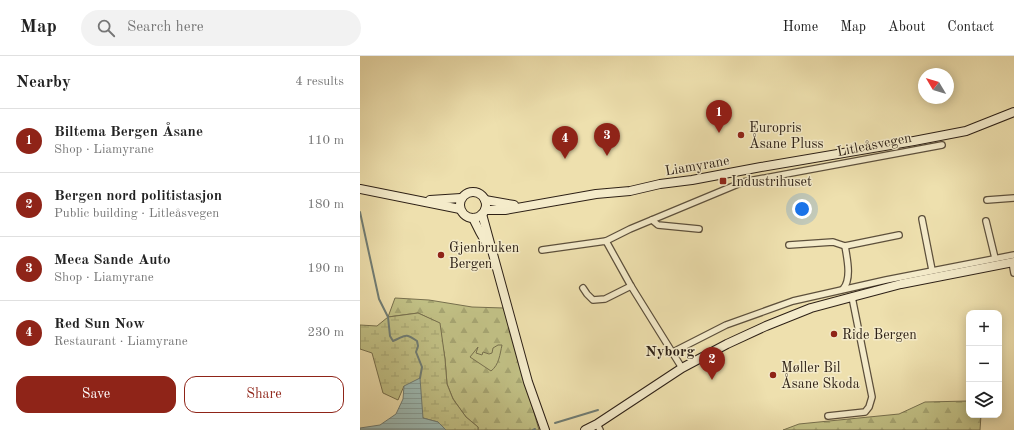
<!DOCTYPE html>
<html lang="en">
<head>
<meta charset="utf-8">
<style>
	body { margin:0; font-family:"Old Standard TT",serif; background:#f2f2f2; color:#222 }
	.controls { position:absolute; right:12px; bottom:12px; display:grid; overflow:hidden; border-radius:8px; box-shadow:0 2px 10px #0003 }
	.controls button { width:36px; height:36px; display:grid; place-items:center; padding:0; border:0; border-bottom:1px solid #e0e0e0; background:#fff; color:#222; font:20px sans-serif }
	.compass { position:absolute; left:558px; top:12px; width:36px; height:36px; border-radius:50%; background:#fff; box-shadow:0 2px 10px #0003; rotate:308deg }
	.you { position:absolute; left:442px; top:153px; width:14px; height:14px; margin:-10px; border:3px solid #fff; border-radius:50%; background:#1a73e8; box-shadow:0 0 0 6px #1a73e833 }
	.badge { display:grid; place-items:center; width:26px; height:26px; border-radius:50%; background:#8f2418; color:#fff; font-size:13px; font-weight:700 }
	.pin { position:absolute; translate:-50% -33px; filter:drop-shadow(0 1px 2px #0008) }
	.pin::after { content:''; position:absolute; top:21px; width:14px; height:12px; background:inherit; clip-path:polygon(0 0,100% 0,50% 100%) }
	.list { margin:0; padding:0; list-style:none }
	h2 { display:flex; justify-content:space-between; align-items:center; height:52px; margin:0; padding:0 16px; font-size:17px }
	h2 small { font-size:13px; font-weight:400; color:#767676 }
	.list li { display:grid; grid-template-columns:26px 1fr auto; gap:12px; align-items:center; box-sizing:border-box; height:64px; padding:0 16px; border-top:1px solid #e0e0e0 }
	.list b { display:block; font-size:15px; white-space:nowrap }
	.list p { margin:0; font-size:13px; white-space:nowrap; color:#767676 }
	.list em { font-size:13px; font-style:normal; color:#767676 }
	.actions { display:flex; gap:8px; padding:12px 16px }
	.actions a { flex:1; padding:9px 0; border:1px solid #8f2418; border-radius:12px; text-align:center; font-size:14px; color:#8f2418 }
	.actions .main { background:#8f2418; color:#fff }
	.icon { flex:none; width:22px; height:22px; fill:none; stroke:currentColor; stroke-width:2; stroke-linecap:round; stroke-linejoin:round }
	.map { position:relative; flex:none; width:654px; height:374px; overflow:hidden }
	header { display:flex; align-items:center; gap:24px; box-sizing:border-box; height:56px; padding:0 20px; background:#fff; border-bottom:1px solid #e0e0e0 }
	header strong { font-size:19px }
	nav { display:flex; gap:22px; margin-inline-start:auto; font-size:14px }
	.search { width:280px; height:36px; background:#f2f2f2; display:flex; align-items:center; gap:10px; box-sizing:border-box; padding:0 14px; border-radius:22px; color:#767676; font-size:15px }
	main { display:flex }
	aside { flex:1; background:#fff }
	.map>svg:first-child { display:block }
</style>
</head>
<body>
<header>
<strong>Map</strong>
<div class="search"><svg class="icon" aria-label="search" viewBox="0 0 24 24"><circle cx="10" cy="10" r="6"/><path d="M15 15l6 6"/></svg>Search here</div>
<nav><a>Home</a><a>Map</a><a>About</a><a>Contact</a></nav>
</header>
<main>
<aside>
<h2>Nearby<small>4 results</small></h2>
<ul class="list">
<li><span class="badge">1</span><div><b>Biltema Bergen Åsane</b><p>Shop · Liamyrane</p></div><em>110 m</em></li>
<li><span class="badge">2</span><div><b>Bergen nord politistasjon</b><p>Public building · Litleåsvegen</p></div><em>180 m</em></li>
<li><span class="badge">3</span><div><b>Meca Sande Auto</b><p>Shop · Liamyrane</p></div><em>190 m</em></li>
<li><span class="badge">4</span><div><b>Red Sun Now</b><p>Restaurant · Liamyrane</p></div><em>230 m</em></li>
</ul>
<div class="actions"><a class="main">Save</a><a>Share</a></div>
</aside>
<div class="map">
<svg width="654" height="374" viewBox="0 0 654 374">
	<defs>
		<pattern id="forest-firs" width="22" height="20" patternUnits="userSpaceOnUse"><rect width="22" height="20" fill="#c1c085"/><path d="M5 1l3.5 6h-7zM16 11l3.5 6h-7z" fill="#a6a572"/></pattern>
		<pattern id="wetland-marsh" width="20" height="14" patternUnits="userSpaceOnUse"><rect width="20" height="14" fill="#c1c085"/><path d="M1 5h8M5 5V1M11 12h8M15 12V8" fill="none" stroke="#a6a572"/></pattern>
		<pattern id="water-rules" width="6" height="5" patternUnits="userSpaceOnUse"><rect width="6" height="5" fill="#9dbbb5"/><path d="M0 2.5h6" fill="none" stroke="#88a09b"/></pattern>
	</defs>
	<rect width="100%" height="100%" fill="#eee0ae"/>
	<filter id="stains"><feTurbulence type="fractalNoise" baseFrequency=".005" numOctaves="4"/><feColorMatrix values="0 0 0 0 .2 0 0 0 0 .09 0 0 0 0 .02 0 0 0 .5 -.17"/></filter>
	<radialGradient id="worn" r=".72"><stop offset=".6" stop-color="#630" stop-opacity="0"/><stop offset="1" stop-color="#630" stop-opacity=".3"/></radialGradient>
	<g fill="url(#forest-firs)" stroke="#77704e">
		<path d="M 35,242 L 69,244 L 112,251 L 144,252 L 179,374 L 118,374 L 118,371 L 106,361 L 93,343 L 87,328 L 85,303 L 79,267 L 58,257 L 28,261 Z"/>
		<path d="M 609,345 L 609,359 L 621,359 L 620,374 L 423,374 L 439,368 L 539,358 L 565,346 Z"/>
	</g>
	<path fill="url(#wetland-marsh)" stroke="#77704e" d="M 58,257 L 80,267 L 85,303 L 87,328 L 93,343 L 106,361 L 118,371 L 118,374 L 86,374 L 78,366 L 63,362 L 44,330 L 38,344 L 23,337 L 12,297 L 0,293 L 0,269 L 17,270 L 28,261 Z"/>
	<path fill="#c1c085" stroke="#77704e" d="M 138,289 L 142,289 C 140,298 139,309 131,315 L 110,301 L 118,291 L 116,297 L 122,299 L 123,296 L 129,298 L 132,297 L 133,292 Z"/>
	<path fill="url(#water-rules)" stroke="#707d75" d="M 60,322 L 63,362 L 78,366 L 86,374 L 0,374 L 0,372 L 20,369 L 36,358 L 43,343 L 44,330 Z"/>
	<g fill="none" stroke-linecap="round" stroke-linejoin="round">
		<g stroke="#707d75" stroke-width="2">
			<path d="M 0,156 L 19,243 L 28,261 L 30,280 L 33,285 C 46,280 44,276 57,285 L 58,290 L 56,296 L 62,311 L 60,322"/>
			<path d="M 195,367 L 238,354"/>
			<path d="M 173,374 L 175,373"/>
		</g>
		<defs>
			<g id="street">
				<path d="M 627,144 L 654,142"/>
				<path d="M 562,163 L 572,214"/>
				<path d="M 292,164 L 298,169 L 339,173"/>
				<path d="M 626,165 L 635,202"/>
				<path d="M 246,185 L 270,173 L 383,126 L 582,89"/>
				<path d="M 429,189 L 473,186 L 485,190 C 487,202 492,223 483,233"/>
				<path d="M 485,190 L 539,179"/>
				<path d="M 182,194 L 246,185 L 271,230 L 322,312"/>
				<path d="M 652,206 L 654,217"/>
				<path d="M 223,232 L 227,238 L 233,244 L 245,243 L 271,230"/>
				<path d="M 313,296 L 366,269 L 433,245 L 526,224 L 654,199"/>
				<path d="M 468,360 L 505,356 L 509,351 L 512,341 L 492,241"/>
				<path d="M 237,368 L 240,374"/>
			</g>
			<g id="secondary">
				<path d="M 0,133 L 100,153"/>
				<circle cx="113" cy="149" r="13"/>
				<path d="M 70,144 L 101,142"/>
				<path d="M 125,144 L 154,149"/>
				<path d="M 125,154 L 145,154 L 236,138 L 270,135 L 300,128 L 332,124 L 401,111 L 554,85 L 606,75 L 654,56"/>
				<path d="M 122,158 L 168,326 L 185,374"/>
				<path d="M 113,162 L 120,176 L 128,190"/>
				<path d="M 225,374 L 237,368 L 322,312 L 367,288 L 406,270 L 451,252 L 492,241 L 541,228 L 654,206"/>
			</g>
		</defs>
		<use href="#street" stroke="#5d503c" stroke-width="8"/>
		<use href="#secondary" stroke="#2d2016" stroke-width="10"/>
		<use href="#street" stroke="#f4ebca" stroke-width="5.5"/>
		<use href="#secondary" stroke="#f4ebca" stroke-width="8"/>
	</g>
	<g fill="#8f2418" stroke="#f4ebca" stroke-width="1.5">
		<circle cx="381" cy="79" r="4"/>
		<rect x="359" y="121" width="8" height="8" rx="2"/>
		<circle cx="81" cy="199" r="4"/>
		<circle cx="474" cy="278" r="4"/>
		<circle cx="413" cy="319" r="4"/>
	</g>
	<g text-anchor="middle" stroke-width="3" stroke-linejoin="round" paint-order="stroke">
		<g font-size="14" fill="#2d2016" stroke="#f4ebca" text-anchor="start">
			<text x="389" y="76">Europris<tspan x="389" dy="16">Åsane Pluss</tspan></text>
			<text x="371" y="130">Industrihuset</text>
			<text x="89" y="196">Gjenbruken<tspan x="89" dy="16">Bergen</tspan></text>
			<text x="482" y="283">Ride Bergen</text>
			<text x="421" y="316">Møller Bil<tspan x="421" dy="16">Åsane Skoda</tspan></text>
		</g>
		<g font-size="14" fill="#2d2016" stroke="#f4ebca">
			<text transform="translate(514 88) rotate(-11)" y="5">Litleåsvegen</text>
			<text transform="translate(337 109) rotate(-10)" y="5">Liamyrane</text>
		</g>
		<g font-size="15" font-weight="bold" fill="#2d2016" stroke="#f4ebca">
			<text x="310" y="300">Nyborg</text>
		</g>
	</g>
	<rect width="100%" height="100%" filter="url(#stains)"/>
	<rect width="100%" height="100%" fill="url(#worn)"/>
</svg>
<div class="controls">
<button>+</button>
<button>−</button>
<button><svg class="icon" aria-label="layers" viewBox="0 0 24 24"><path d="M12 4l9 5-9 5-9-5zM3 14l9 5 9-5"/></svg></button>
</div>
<svg class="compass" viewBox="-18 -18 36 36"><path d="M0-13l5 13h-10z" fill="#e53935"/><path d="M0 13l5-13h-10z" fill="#767676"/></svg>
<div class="you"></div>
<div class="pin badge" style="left:359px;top:77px">1</div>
<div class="pin badge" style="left:352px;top:324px">2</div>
<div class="pin badge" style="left:247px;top:100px">3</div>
<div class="pin badge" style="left:205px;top:103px">4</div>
</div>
</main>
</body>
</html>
